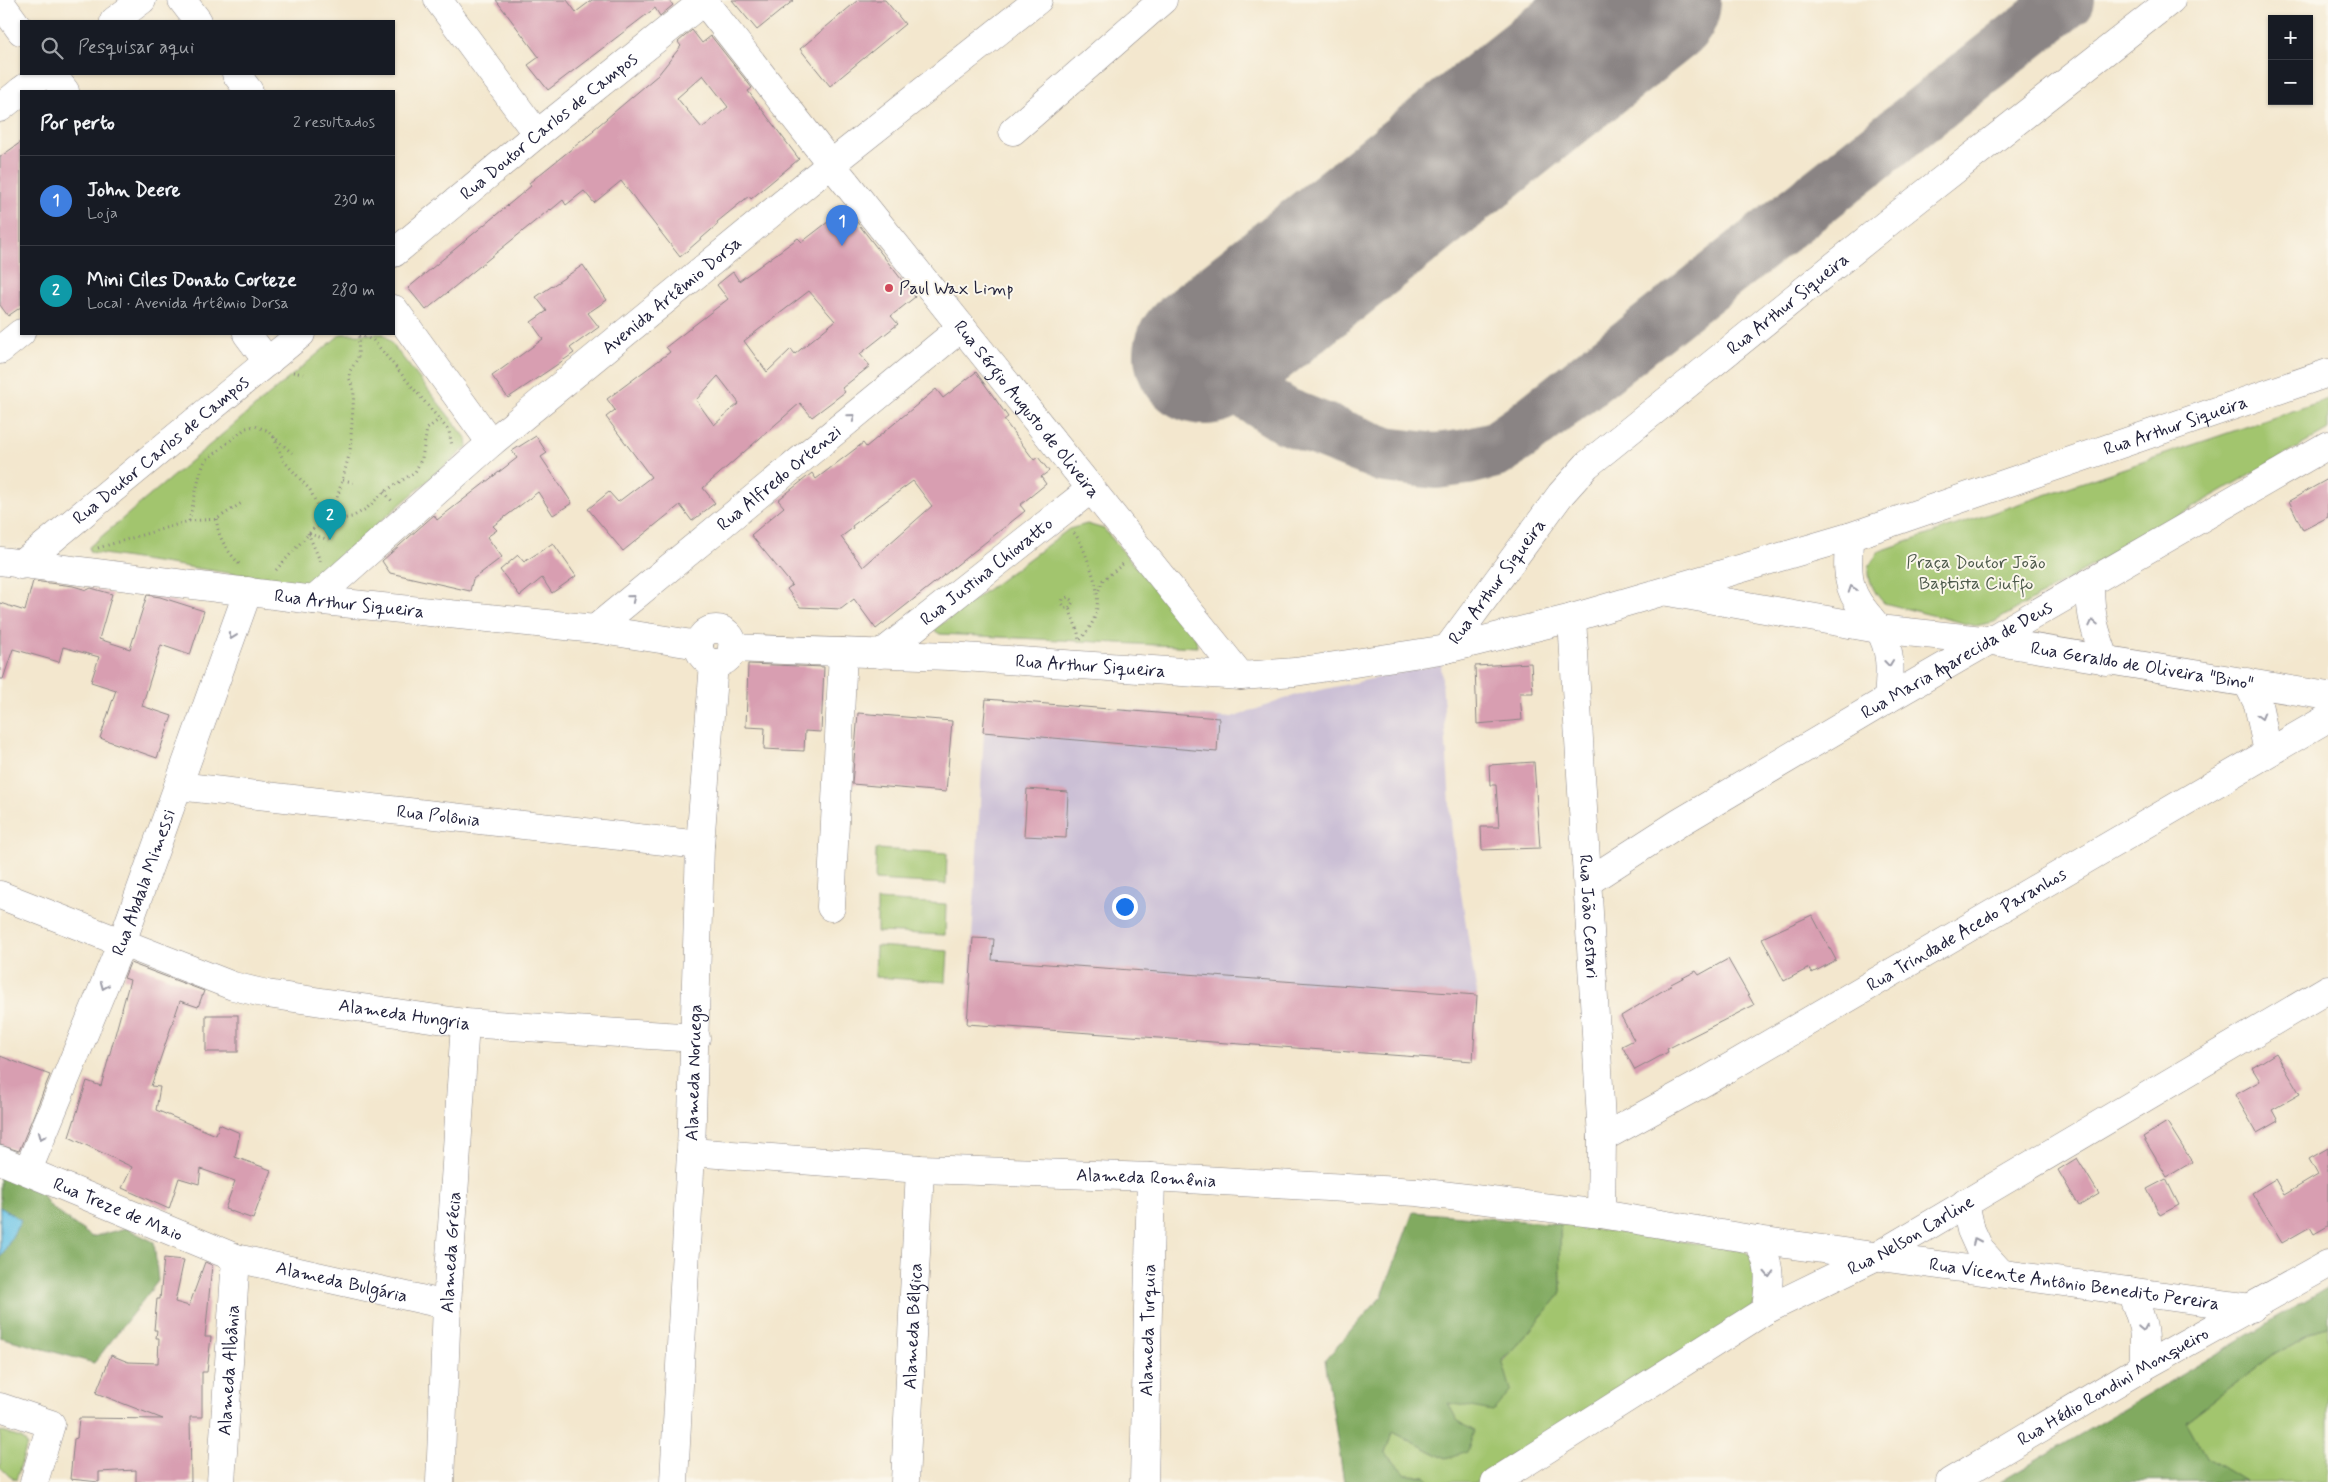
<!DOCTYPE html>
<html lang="pt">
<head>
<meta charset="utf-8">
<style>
	body { margin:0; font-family:Mynerve,sans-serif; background:#20242c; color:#f1f3f6 }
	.controls { position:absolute; right:15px; top:15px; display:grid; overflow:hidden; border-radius:0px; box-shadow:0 1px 4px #0004 }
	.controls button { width:45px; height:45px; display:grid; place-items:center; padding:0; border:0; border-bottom:1px solid #363941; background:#171b24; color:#f1f3f6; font:25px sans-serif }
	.you { position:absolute; left:1124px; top:906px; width:18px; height:18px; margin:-12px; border:4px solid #fff; border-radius:50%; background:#1a73e8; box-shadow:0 0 0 8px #1a73e833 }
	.badge { display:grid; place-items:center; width:32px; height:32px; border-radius:50%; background:#b45309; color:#fff; font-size:16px; font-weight:700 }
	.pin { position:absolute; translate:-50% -41px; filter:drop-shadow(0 1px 2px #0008) }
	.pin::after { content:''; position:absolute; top:26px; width:18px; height:15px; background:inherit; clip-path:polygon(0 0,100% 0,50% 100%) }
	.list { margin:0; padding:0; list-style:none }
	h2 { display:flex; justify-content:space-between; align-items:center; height:65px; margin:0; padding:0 20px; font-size:21px }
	h2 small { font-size:16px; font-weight:400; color:#9ea1a6 }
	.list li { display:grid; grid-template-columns:32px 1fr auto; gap:15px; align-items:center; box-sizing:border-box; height:90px; padding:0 20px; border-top:1px solid #363941 }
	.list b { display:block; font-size:19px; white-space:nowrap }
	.list p { margin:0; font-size:16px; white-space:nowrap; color:#9ea1a6 }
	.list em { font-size:16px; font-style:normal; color:#9ea1a6 }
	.icon { flex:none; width:28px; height:28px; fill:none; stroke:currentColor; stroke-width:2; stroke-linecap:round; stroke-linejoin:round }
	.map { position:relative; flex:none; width:2328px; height:1482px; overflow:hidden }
	.search { position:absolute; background:#171b24; box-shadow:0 1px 4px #0004; left:20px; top:20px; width:375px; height:55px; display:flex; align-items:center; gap:12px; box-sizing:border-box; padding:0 18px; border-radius:0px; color:#9ea1a6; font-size:19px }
	.panel { position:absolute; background:#171b24; box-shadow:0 1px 4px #0004; left:20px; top:90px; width:375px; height:245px; border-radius:0px }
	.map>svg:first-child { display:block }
</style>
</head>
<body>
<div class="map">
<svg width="2328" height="1482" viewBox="0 0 2328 1482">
	<rect width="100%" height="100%" fill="#fbf7ec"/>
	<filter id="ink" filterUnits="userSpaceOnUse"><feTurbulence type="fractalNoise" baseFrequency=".02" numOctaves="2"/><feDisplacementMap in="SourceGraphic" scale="10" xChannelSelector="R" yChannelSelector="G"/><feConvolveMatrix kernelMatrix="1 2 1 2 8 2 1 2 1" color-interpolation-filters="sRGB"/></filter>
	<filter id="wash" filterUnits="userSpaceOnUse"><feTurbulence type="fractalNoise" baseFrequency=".0096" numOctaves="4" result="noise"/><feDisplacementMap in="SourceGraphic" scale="20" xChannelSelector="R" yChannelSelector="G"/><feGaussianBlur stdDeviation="1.12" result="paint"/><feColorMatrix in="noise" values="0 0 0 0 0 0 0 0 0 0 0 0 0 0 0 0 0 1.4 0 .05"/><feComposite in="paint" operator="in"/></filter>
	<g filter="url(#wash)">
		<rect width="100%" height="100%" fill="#f3e7ce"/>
		<path fill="#cbbfd5" d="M 1441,664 L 1452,835 L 1477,995 L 1473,1061 L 967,1024 L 986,699 L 1232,718 L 1293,696 Z"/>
		<g fill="#a2c56e" stroke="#627454">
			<path d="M 341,334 L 384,334 L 467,439 L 468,446 L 307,585 L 90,552 L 89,547 Z"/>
			<path d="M 2328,399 L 2328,430 L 1994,622 L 1975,626 L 1884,603 C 1875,594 1866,579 1870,565 C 1872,560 1877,555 1880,551 Z"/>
			<path d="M 1087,524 L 1104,529 L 1196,638 L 1197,647 L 940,634 L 935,631 L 936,628 L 1069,529 Z"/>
			<path d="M 876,849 L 947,853 L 946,884 L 875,880 Z"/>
			<path d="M 877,900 L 946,904 L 945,935 L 877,932 Z"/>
			<path d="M 876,946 L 948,951 L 946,982 L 875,977 Z"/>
			<path d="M 1560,1224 L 1743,1250 L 1751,1256 L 1760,1267 L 1758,1294 L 1751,1311 L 1477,1482 L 1431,1482 L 1425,1476 L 1406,1475 L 1385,1452 L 1393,1432 L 1446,1459 L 1473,1431 L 1457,1421 L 1448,1403 L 1462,1404 L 1516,1347 L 1561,1294 Z"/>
			<path d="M 2328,1324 L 2328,1482 L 2243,1482 L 2244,1481 L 2206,1457 L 2186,1421 L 2272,1356 Z"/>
			<path d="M 0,1431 L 23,1439 L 27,1445 L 16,1480 L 9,1476 L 0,1467 Z"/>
		</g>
		<g fill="#81aa61" stroke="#52664e">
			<path d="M 0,1165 L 30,1179 L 52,1208 L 92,1237 L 126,1228 L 154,1242 L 158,1281 L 94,1363 L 0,1337 Z"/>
			<path d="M 1413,1212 L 1560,1224 L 1561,1294 L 1516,1347 L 1502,1360 L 1511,1390 L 1493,1411 L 1448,1403 L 1457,1420 L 1474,1431 L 1467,1452 L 1446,1459 L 1393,1432 L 1385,1452 L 1406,1475 L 1425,1476 L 1431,1482 L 1344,1482 L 1325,1360 L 1382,1296 Z"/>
			<path d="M 2328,1288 L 2328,1324 L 2272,1356 L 2186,1421 L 2206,1457 L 2245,1481 L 2000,1482 Z"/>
		</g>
		<path fill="#68c3e6" stroke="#457290" d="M 0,1207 L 21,1220 L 0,1259 Z"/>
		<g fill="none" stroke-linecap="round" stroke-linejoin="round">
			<path stroke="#8a8484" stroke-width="56" d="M 1205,354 L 1251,394 L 1284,415 L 1385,455 L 1436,461 L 1467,457 L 1495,450 L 1524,430 L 2067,0"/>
			<path stroke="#8a8484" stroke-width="142" d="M 1205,354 L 1650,0"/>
		</g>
		<g id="blocks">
			<g fill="#d89eb1" fill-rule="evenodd">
				<path d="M 496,0 L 567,0 L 576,12 L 592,0 L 669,0 L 673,5 L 660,16 L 655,8 L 548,90 L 528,65 L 539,57 Z"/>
				<path d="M 732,0 L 794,0 L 757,30 Z"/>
				<path d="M 858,0 L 885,0 L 905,24 L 830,86 L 800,49 Z"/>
				<path d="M 692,30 L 702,43 L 711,36 L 752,88 L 748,91 L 799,159 L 751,199 L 749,196 L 717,222 L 718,224 L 680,257 L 621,181 L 594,203 L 584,191 L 566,205 L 563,200 L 551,210 L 550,209 L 426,310 L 408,288 L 531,186 L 529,183 L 594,131 L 593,130 L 658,75 L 681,46 L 678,42 ZM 703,75 L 728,107 L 702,128 L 677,98 Z"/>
				<path d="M 21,142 L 21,307 L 8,316 L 0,305 L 0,157 Z"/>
				<path d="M 846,208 L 915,297 L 891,316 L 898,324 L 860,354 L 870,366 L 842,388 L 845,392 L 812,417 L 800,403 L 703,488 L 715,503 L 692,521 L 680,505 L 623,551 L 588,509 L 609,492 L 618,502 L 651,477 L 606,417 L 615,410 L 607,399 L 670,352 L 666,347 L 728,299 L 717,285 L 724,279 L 733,272 L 739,281 L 798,238 L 802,242 ZM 809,291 L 835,321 L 795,354 L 791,349 L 767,372 L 744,341 ZM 718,376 L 739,403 L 714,425 L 696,400 Z"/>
				<path d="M 583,265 L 607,300 L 588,313 L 599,327 L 570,348 L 574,353 L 508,398 L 492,376 L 543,339 L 531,322 L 547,311 L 536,297 Z"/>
				<path d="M 976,372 L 1008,417 L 1004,420 L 1034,460 L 1038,457 L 1049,471 L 1041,477 L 1046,484 L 1020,505 L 1025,511 L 876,629 L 854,599 L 841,609 L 800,607 L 787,589 L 792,585 L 751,535 L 784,507 L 778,500 L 812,473 L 816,479 L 863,443 L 866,447 L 936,389 L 943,398 ZM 913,481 L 932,506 L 863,567 L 841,537 L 853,528 L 852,526 Z"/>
				<path d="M 536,436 L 547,453 L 541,457 L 572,503 L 553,515 L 538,492 L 493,526 L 497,530 L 487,537 L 502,557 L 473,579 L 470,591 L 390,573 L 382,561 L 434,515 L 437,520 L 517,458 L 512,451 Z"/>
				<path d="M 2328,479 L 2328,517 L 2303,530 L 2289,501 Z"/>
				<path d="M 553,543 L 576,576 L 552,593 L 542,578 L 520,596 L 500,570 L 518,555 L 524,562 Z"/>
				<path d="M 33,581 L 73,586 L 87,590 L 91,588 L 112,594 L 99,639 L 130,649 L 147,595 L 160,597 L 204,611 L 190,655 L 161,645 L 142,706 L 172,716 L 157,758 L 100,738 L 116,690 L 91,682 L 99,657 L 63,647 L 59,662 L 13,649 L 3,679 L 0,679 L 0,603 L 25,611 Z"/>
				<path d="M 1531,663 L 1533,693 L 1520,693 L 1522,720 L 1477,724 L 1475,666 Z"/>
				<path d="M 748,664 L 824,667 L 821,732 L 805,731 L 804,751 L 764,749 L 765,728 L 746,727 Z"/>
				<path d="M 986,699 L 1219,718 L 1217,752 L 983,732 Z"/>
				<path d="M 858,713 L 952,721 L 946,792 L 852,784 Z"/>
				<path d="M 1534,762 L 1540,848 L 1482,850 L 1481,827 L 1499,827 L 1496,785 L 1490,785 L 1489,765 Z"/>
				<path d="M 1027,789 L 1068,792 L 1066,838 L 1024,836 Z"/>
				<path d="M 1812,915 L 1836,960 L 1812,973 L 1809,968 L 1784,981 L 1762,938 Z"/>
				<path d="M 973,938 L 994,939 L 992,960 L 1477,995 L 1473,1061 L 967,1024 Z"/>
				<path d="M 1728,959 L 1754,1005 L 1667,1049 L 1668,1052 L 1635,1070 L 1622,1046 L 1634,1040 L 1621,1016 L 1672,985 L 1671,984 L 1696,971 L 1699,975 Z"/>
				<path d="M 130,963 L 204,991 L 198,1007 L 180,1001 L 151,1086 L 160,1087 L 156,1110 L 216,1135 L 219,1124 L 240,1133 L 235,1157 L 271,1170 L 253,1219 L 225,1209 L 235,1181 L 201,1169 L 199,1184 L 179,1178 L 169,1209 L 122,1188 L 132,1167 L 69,1137 L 87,1081 L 101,1086 L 130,980 L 124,978 Z"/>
				<rect x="206" y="1015" width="32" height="37"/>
				<path d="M 2276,1053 L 2300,1094 L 2272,1110 L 2278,1121 L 2257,1133 L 2235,1095 L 2260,1081 L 2252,1068 Z"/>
				<path d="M 0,1056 L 50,1075 L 19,1151 L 0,1145 Z"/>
				<path d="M 2167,1122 L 2192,1162 L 2167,1177 L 2143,1137 Z"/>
				<path d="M 2328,1148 L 2328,1226 L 2314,1234 L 2310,1227 L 2282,1243 L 2252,1193 L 2275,1179 L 2284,1195 L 2318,1175 L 2309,1159 Z"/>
				<path d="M 2077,1158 L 2099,1194 L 2079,1206 L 2058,1170 Z"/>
				<path d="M 2166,1179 L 2179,1205 L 2160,1215 L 2147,1189 Z"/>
				<path d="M 164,1258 L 184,1260 L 175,1302 L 189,1306 L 205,1262 L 212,1265 L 205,1337 L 211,1337 L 207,1372 L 202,1372 L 202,1417 L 190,1417 L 191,1482 L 136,1482 L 136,1470 L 99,1472 L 99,1482 L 70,1479 L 74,1439 L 77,1438 L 79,1418 L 163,1419 L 96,1393 L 111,1355 L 128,1362 L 158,1363 L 159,1338 L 156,1338 L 157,1330 L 154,1330 L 157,1299 L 160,1299 Z"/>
			</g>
		</g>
	</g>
	<g filter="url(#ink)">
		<use href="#blocks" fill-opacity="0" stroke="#8a8484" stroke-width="1"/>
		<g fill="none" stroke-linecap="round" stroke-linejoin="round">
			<defs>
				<g id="minor">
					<path d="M 182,0 L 198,21"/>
					<path d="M 438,0 L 537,134"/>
					<path id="s1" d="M 703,0 L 831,164 L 1241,676"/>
					<path d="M 0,2 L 21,31"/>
					<path d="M 114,21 L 142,0"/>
					<path d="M 52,74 L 65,91"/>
					<path d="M 236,74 L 249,91"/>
					<path d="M 21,91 L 44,74"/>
					<path d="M 0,108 L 21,91"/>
					<path d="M 1013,131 L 1163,0"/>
					<path id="s2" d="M 394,253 L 537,134 L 705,0"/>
					<path d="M 394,309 L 491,443"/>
					<path d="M 247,334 L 268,362"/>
					<path d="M 0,350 L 21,333"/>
					<path d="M 1849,537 C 1849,554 1846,570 1851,587 C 1856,604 1868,614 1878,628 C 1893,650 1890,675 1888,699"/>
					<path id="s3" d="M 0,561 L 314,600 L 595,629 L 699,645"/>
					<path id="s4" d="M 21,565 L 301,334"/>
					<path d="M 2090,584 C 2090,616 2095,631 2106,661"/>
					<path id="s5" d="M 1668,592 L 1878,629 L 1992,641 L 2328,696"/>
					<path id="s6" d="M 314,600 L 491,443 L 831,164 L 1038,0"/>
					<path id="s7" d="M 1572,618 L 1602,1138 L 1601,1214"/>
					<path id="s8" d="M 595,629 L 962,327"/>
					<circle cx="716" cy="646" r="17"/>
					<path id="s9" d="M 732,648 L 949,656 L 1241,676 L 1295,672 L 1447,649 L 1572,618 L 1849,537 L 2328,373"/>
					<path id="s10" d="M 1447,649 L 1561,494 L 1587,465 L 1895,217 L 2171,0"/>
					<path id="s11" d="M 881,654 L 1091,489"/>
					<path d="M 2247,682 L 2258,704 L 2268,752"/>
					<path id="s12" d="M 178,786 L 700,845"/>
					<path id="s13" d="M 1589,881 L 1679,823 L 1888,699 L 2328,445"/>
					<path id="s14" d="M 0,895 L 233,986 L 267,994 L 465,1023 L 696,1038"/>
					<path d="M 831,907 L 843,652"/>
					<path id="s15" d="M 1602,1138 L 1706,1081 L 2328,718"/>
					<path id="s16" d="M 691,1152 L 920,1169 L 1151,1177 L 1417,1192 L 1601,1214 L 1757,1240 L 2252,1308"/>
					<path id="s17" d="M 0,1160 L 236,1258 L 447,1305"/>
					<path id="s18" d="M 28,1170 L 122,942 L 248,591"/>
					<path d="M 1965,1203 L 1971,1230 L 1980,1250 L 1999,1271"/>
					<path d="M 1757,1240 C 1773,1269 1769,1279 1766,1310"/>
					<path d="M 2130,1291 C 2144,1321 2146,1334 2143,1367"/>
					<path d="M 0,1407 L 51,1424 L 34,1482"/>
					<path id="s19" d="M 221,1482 L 236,1258"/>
					<path id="s20" d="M 440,1482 L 447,1305 L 465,1023"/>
					<path id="s21" d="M 674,1482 L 691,1152 L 700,845 L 714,663"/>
					<path id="s22" d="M 905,1482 L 920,1169"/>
					<path id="s23" d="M 1144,1482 L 1151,1177"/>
					<path id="s24" d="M 1495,1482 L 1766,1310 L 1877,1256 L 2328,989"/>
					<path id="s25" d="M 1950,1482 L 2143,1367 L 2328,1264"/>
				</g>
			</defs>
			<use href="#minor" stroke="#8a8484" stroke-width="29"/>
			<g stroke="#8a8484" stroke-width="3" stroke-dasharray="1 4" stroke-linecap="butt">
				<path d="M 359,335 L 373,340 L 449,431 L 452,446"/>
				<path d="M 293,372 L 303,374"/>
				<path d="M 274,437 L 283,460 L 310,490 L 317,505 L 320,526"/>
				<path d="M 343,480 L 357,483"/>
				<path d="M 384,492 L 392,501"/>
				<path d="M 217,519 C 216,537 230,554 241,566"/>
				<path d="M 189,521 L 200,474 L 205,461 L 246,428 L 255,426 L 266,430 L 292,453"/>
				<path d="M 322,523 L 336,502 L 350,452 L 354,392 L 349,377 L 350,371 L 358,358 L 359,334"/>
				<path d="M 308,533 L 321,563"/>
				<path d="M 1074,533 C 1080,540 1085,552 1088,561 C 1100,592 1104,615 1079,641"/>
				<path d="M 309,534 L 330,540"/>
				<path d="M 98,548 L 189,521 L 217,519 L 243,502"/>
				<path d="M 276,570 L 314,528 L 331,521 L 352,517 L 366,509 L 384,492 L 415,472 L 422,458 L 427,429 L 442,417"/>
				<path d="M 1099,590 L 1103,580 L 1123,564"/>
				<path d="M 1069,608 L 1073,602 L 1068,597 L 1063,599 L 1062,603 L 1065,608 L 1069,608 L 1078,632 L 1079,642"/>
			</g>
			<use href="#minor" stroke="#fff" stroke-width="28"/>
		</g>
		<defs><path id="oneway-chevron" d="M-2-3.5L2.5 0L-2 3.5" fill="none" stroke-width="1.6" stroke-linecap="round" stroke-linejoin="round" transform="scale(1.25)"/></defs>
		<g stroke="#9c9ca7">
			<use href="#oneway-chevron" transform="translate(852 417) rotate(-39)"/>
			<use href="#oneway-chevron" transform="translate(1852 589) rotate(-109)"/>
			<use href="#oneway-chevron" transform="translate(632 598) rotate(-39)"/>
			<use href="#oneway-chevron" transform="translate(2093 623) rotate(-103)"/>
			<use href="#oneway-chevron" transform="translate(232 636) rotate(110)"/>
			<use href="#oneway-chevron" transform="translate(1889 663) rotate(84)"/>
			<use href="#oneway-chevron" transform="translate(2261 716) rotate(75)"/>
			<use href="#oneway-chevron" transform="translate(104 986) rotate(112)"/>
			<use href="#oneway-chevron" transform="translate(42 1136) rotate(112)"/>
			<use href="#oneway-chevron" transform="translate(1976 1241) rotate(-114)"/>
			<use href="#oneway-chevron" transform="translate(1769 1274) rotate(87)"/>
			<use href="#oneway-chevron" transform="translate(2143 1328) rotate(79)"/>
		</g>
	</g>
	<circle fill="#d1495b" stroke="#fbf7ec" stroke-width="2" cx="889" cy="288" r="5"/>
	<g text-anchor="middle" stroke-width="4" stroke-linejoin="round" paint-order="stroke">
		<g font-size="18" fill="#22223b" stroke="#fbf7ec">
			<text dy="6" stroke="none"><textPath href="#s2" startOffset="200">Rua Doutor Carlos de Campos</textPath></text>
			<text dy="6" stroke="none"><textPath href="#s6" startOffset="470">Avenida Artêmio Dorsa</textPath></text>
			<text dy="6" stroke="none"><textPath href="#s10" startOffset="489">Rua Arthur Siqueira</textPath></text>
			<text dy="6" stroke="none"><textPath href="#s1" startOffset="522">Rua Sérgio Augusto de Oliveira</textPath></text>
			<text dy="6" stroke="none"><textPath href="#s9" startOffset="1480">Rua Arthur Siqueira</textPath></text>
			<text dy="6" stroke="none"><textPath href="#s4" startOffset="181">Rua Doutor Carlos de Campos</textPath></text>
			<text dy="6" stroke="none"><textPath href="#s8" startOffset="238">Rua Alfredo Ortenzi</textPath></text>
			<text dy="6" stroke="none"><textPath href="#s11" startOffset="134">Rua Justina Chiovatto</textPath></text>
			<text dy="6" stroke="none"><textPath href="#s10" startOffset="84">Rua Arthur Siqueira</textPath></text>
			<text dy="6" stroke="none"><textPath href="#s3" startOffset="352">Rua Arthur Siqueira</textPath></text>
			<text dy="6" stroke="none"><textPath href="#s13" startOffset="429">Rua Maria Aparecida de Deus</textPath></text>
			<text dy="6" stroke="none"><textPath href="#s9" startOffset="359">Rua Arthur Siqueira</textPath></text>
			<text dy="6" stroke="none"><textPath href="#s5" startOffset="480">Rua Geraldo de Oliveira "Bino"</textPath></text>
			<text dy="6" stroke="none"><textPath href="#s12" startOffset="262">Rua Polônia</textPath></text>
			<text dy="6" stroke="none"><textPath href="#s18" startOffset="310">Rua Abdala Mimessi</textPath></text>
			<text dy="6" stroke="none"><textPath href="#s7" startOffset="299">Rua João Cestari</textPath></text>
			<text dy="6" stroke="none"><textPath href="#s15" startOffset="420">Rua Trindade Acedo Paranhos</textPath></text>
			<text dy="6" stroke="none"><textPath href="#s14" startOffset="424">Alameda Hungria</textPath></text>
			<text dy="6" stroke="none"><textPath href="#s21" startOffset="410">Alameda Noruega</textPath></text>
			<text dy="6" stroke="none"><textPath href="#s16" startOffset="456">Alameda Romênia</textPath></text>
			<text dy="6" stroke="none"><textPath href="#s17" startOffset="128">Rua Treze de Maio</textPath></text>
			<text dy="6" stroke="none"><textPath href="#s24" startOffset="484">Rua Nelson Carline</textPath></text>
			<text dy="6" stroke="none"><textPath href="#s20" startOffset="230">Alameda Grécia</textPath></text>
			<text dy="6" stroke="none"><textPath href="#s17" startOffset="364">Alameda Bulgária</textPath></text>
			<text dy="6" stroke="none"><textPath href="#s16" startOffset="1391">Rua Vicente Antônio Benedito Pereira</textPath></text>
			<text dy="6" stroke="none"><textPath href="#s22" startOffset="156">Alameda Bélgica</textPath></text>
			<text dy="6" stroke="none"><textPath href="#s23" startOffset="152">Alameda Turquia</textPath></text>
			<text dy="6" stroke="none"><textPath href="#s19" startOffset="112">Alameda Albânia</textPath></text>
			<text dy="6" stroke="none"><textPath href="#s25" startOffset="189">Rua Hédio Rondini Monqueiro</textPath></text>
		</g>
		<g font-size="18" fill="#22223b" stroke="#fbf7ec" text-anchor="start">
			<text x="899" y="294">Paul Wax Limp</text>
		</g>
		<g font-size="18" fill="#4f5b4d" stroke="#fbf7ec">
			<text x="1976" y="568">Praça Doutor João<tspan x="1976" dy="21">Baptista Ciuffo</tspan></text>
		</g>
	</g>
</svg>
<div class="controls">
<button>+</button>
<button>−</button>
</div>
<div class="you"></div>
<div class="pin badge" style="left:842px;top:246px;background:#3f7fe0">1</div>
<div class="pin badge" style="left:330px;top:540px;background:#0f9aa8">2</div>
<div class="search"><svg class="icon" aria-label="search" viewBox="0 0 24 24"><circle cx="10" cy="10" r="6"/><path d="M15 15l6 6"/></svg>Pesquisar aqui</div>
<section class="panel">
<h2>Por perto<small>2 resultados</small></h2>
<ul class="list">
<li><span class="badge" style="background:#3f7fe0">1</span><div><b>John Deere</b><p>Loja</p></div><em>230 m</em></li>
<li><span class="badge" style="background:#0f9aa8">2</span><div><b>Mini Ciles Donato Corteze</b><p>Local · Avenida Artêmio Dorsa</p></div><em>280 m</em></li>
</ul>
</section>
</div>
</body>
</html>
